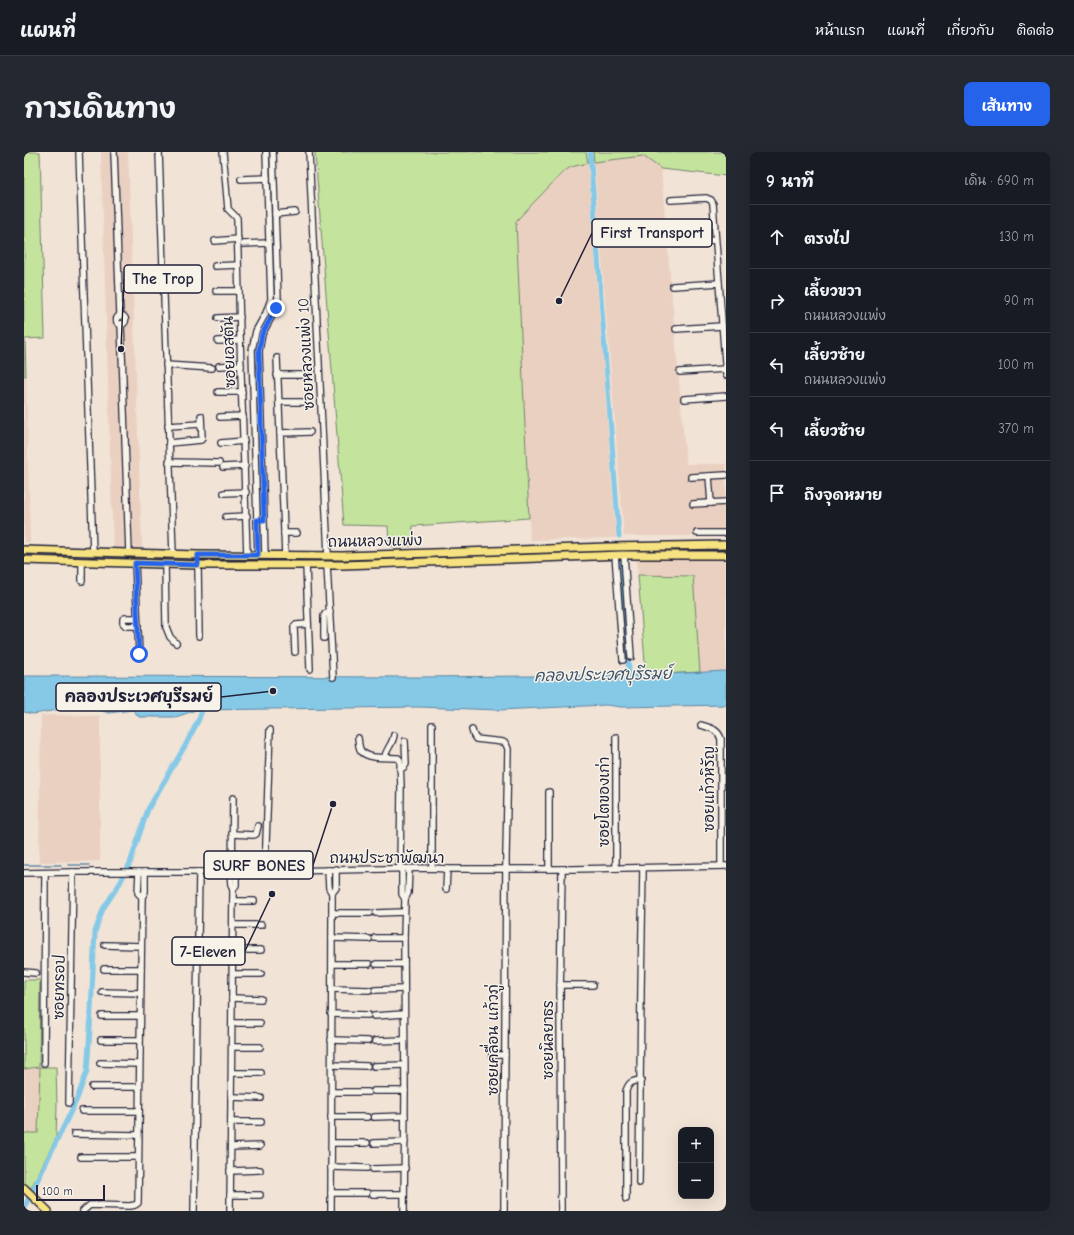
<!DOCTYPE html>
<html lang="th">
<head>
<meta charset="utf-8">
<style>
	body { margin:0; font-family:"Comic Neue","Playpen Sans Thai",sans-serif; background:#242831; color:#f1f3f6 }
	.controls { position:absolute; right:12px; bottom:12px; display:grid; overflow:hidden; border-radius:8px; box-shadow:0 4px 16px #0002 }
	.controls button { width:36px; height:36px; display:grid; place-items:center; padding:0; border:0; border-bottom:1px solid #363941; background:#171b24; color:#f1f3f6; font:20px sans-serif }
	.scale { position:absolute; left:12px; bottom:10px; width:69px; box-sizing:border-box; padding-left:4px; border:2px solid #22223b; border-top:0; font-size:11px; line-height:14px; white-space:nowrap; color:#22223b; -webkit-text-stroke:3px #f7f3e8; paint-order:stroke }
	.stop { position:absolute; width:12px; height:12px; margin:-9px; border:3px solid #2563eb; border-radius:50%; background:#fff }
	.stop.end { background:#2563eb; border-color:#fff; box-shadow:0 1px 4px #0008 }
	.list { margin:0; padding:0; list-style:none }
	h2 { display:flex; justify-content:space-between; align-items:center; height:52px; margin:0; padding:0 16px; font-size:17px }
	h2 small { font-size:13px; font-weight:400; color:#9ea1a6 }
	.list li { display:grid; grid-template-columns:26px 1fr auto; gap:12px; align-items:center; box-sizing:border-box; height:64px; padding:0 16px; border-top:1px solid #363941 }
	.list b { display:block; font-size:15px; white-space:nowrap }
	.list p { margin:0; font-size:13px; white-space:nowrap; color:#9ea1a6 }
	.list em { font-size:13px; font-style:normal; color:#9ea1a6 }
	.icon { flex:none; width:22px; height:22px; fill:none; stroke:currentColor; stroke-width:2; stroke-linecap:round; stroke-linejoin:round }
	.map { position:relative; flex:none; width:702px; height:1059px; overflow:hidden; border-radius:8px }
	header { display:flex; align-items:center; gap:24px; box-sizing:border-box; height:56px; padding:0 20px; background:#171b24; border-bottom:1px solid #363941 }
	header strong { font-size:19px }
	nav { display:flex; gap:22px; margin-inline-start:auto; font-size:14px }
	.intro { display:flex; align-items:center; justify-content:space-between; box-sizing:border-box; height:96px; padding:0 24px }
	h1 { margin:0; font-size:28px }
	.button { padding:10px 18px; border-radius:8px; background:#2563eb; color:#fff; font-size:14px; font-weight:700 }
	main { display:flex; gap:24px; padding:0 24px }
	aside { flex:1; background:#171b24; border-radius:8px; box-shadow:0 4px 16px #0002 }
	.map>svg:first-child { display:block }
</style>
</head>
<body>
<header>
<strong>แผนที่</strong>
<nav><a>หน้าแรก</a><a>แผนที่</a><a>เกี่ยวกับ</a><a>ติดต่อ</a></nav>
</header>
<div class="intro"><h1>การเดินทาง</h1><a class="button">เส้นทาง</a></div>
<main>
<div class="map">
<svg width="702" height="1059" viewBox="0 0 702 1059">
	<rect width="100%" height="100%" fill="#f1e3d6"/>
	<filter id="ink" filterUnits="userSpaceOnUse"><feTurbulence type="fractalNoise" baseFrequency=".025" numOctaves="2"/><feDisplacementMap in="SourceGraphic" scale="8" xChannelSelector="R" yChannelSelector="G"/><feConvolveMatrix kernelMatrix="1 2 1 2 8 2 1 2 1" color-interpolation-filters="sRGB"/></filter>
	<g filter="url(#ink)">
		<g fill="#ead0c0">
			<path d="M 77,0 L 104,0 L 118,396 L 89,395 Z"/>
			<path d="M 619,4 L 637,17 L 662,312 L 702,312 L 702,384 L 600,384 L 570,10 Z"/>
			<path d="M 564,11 L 592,386 L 506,388 L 492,69 L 539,20 L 547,15 Z"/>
			<path d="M 0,224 L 2,224 L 6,390 L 0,390 Z"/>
			<path d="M 612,408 L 702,408 L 702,519 L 676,520 L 669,424 L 614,423 Z"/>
			<path d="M 17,563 L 76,564 L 76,709 L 15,710 Z"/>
			<path d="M 16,915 L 14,981 L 0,981 L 0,917 Z"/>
		</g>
		<g fill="#c4e49d" stroke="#73836c">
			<path d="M 0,0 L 16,0 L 21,186 L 1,187 L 2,224 L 0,224 Z"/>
			<path d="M 291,0 L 562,0 L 564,11 L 547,15 L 539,20 L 492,69 L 505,366 L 389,374 L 388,394 L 365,394 L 364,374 L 320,373 Z"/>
			<path d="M 569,0 L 702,0 L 702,24 L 637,17 L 619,4 L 570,10 Z"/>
			<path d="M 614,423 L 669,424 L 676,520 L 622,523 Z"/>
			<path d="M 0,828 L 16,828 L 15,915 L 0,917 Z"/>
			<path d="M 16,915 L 32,915 L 33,954 L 32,986 L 6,1038 L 0,1032 L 0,981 L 14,981 Z"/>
		</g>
		<path fill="#86c9e7" stroke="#5e86a2" d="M 702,519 L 702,553 L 597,555 L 582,553 L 474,558 L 395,555 L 172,558 L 152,565 L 115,565 L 109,558 L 85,561 L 65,555 L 40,557 L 9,562 L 0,560 L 0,524 L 395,525 L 622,523 Z"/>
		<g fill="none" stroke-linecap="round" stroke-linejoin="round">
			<g stroke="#5e86a2" stroke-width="1.5">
				<path d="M 0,713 L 37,713"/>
				<path d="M 44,713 L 65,713"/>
			</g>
			<g stroke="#86c9e7" stroke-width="5">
				<path d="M 566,0 L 595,384"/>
				<path d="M 596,411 L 601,475 L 606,529"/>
				<path d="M 0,1056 L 53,947 L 63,919 L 66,878 L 71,780 L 79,757 L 96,731 L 106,711 L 124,657 L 161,594 L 175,567 L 180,553"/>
			</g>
			<defs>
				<g id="minor">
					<path d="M 55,0 L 69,400"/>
					<path d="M 90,0 L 96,163"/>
					<path d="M 135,0 L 149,402"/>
					<path d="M 199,0 L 204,57 L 213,66 L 217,222 L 223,403"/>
					<path d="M 285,0 L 304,403"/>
					<path d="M 217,27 L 243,26"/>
					<path d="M 647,48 L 682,46 L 687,48 L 689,52 L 702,223"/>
					<path d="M 251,62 L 271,60"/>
					<path d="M 191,89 L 214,87"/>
					<path d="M 219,92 L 245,91"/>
					<path d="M 650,92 L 691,88"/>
					<path d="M 191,114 L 214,113"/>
					<path d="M 649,134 L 695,131"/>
					<path d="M 192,139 L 215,139"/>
					<circle cx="97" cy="168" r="4.5"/>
					<path d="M 194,166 L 216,165"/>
					<path d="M 97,172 L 105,401"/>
					<path d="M 652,177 L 698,174"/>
					<path d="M 194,189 L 216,188"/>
					<path d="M 253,206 L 261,403"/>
					<path d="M 142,213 L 188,216"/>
					<path d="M 195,214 L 217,213"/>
					<path d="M 656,220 L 701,217"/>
					<path d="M 253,223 L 283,223"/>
					<path d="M 194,240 L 218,240"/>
					<path d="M 660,247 L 702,244"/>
					<path d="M 255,250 L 284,250"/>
					<path d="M 196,265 L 219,264"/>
					<path d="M 144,274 L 177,272"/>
					<path d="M 256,281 L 286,280"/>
					<path d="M 145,291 L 177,288 L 178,286 L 177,264"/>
					<path d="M 197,291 L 220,289"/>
					<path d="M 145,310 L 195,311"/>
					<path d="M 199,315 L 221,314"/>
					<path d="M 685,324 L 687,351"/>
					<path d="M 667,325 L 702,323"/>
					<path d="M 200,341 L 222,340"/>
					<path d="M 669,352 L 702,350"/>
					<path d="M 202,365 L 223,364"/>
					<path d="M 260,381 L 273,381"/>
					<path d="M 673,381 L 702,381"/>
					<path d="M 234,403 L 228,198 L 232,179 L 242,161 L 247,147 L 242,0"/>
					<path d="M 241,403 L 235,199 L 238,182 L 248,164 L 254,148 L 249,0"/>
					<path d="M 591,403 L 599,508"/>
					<path d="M 600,403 L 607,505"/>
					<path d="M 58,410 L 58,429"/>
					<path d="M 111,411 L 115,502"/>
					<path d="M 141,412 L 142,475 L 146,485 L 152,491"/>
					<path d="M 174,413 L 175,484"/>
					<path d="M 282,413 L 286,517"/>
					<path d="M 303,413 L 309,525"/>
					<path d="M 113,466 L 101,466 L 99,467 L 99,471 L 102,474 L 114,474"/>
					<path d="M 300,486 L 300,464 L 301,462 L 306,460"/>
					<path d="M 271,500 L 270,475 L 272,473 L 284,472"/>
					<path d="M 677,573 C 686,576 694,577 697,587 L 697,714"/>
					<path d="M 448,578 L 450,584 L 452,587 L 479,590 L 482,592 L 484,597 L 482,705 L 480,1059"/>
					<path d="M 334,586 C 335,590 334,595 337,599 C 345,608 364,605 374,606 L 376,608 L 377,635 L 376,717"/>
					<path d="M 361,605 C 362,597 369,592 370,583"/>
					<path d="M 376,617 L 380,615 L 382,612 L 381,589"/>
					<path d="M 208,682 L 230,683 L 232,682 L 234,674"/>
					<path d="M 378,716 L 378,742 L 381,747"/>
					<path d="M 408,716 L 408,573"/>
					<path d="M 592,716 L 592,585"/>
					<path d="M 525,717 L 525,640"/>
					<path d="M 304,718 L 305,736 L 308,741 L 308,761 L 307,1059"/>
					<path d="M 241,719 L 246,578"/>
					<path d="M 208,720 L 209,646"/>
					<path d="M 0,721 L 49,720 L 208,720 L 408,716 L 423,717 L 549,717 L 702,714"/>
					<path d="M 422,737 L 423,717"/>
					<path d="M 209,738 L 212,733 L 212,720"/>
					<path d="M 308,741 L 312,736 L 312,717"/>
					<path d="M 118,745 L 121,740 L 121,720"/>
					<path d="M 209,749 L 230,749"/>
					<path d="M 308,761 L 346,761"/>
					<path d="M 352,761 L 380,760"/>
					<path d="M 209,773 L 237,773"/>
					<path d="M 308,786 L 345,787"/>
					<path d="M 351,786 L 380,786"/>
					<path d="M 81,793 L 117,794"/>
					<path d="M 209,798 L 237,798"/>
					<path d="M 308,812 L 345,812"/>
					<path d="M 352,812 L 380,812"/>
					<path d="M 80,817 L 117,817"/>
					<path d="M 0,820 L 12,821"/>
					<path d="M 209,822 L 237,822"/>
					<path d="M 536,833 L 569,833"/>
					<path d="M 308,837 L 345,838"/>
					<path d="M 351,838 L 380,837"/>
					<path d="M 78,840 L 116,841"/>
					<path d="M 208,846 L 237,847"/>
					<path d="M 307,862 L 344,863"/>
					<path d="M 78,864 L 116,864"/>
					<path d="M 350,864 L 380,862"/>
					<path d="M 208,871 L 236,871"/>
					<path d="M 77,888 L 116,888"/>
					<path d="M 307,888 L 344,889"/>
					<path d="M 351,889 L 380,888"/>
					<path d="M 208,895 L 236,895"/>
					<path d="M 468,903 L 481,903"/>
					<path d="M 20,911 L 21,721"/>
					<path d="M 76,911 L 115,912"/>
					<path d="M 308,913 L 343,914"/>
					<path d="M 350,914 L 380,913"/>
					<path d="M 208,921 L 237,921"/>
					<path d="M 68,935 L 115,935"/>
					<path d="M 350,939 L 381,939"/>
					<path d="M 308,940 L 344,940"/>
					<path d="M 207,945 L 237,946"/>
					<path d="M 45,951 L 49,720"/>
					<path d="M 58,959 L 115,959"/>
					<path d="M 307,965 L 343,965"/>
					<path d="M 350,965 L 381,964"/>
					<path d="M 207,970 L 237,970"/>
					<path d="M 50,982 L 114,983"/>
					<path d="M 308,991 L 343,991"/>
					<path d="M 350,991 L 381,990"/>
					<path d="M 207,995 L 236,994"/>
					<path d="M 57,1005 L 114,1005"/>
					<path d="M 307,1015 L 343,1016"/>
					<path d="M 349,1017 L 381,1016"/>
					<path d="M 206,1019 L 236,1018"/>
					<path d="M 615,1031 L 617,837 L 619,716"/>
					<path d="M 307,1041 L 343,1041"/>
					<path d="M 349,1042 L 380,1042"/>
					<path d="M 206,1043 L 236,1043"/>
					<path d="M 602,1047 L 602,939 C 605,930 608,929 617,928"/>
					<path d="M 59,1059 L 66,1053 L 106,1054 L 111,1053 L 114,1051 L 118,745 L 114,741 L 115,720"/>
					<path d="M 170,1059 L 175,720"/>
					<path d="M 206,1059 L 209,738 L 207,733 L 206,720"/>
					<path d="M 380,1059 L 381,939 L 380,786 L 381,747 L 384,741 L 385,717"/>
					<path d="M 537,1059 L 536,849 L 538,717"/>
				</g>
				<g id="major">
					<path d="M 0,398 L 174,403 L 319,404 L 584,395 L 702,393"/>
					<path d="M 0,408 L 174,413 L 319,413 L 598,403 L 702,403"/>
					<path d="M 0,1036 L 24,1059"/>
				</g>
			</defs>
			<use href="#minor" stroke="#22223b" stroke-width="8"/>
			<use href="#major" stroke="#22223b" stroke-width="10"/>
			<use href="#minor" stroke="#f7f3e8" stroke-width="5.5"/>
			<use href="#major" stroke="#f7e281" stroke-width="7"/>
		</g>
	</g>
	<g fill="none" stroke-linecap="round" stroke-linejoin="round" filter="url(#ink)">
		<path stroke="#2563eb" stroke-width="5" d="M 115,502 L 111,411 L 174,413 L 174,403 L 234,403 L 233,368 L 240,368 L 235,199 L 238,182 L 248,164 L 252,156"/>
	</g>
	<g text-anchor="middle" stroke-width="3" stroke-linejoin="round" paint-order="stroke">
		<g font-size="15" fill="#22223b" stroke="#f7f3e8">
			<text transform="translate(205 200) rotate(-92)" y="5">ซอยเอสตัน</text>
			<text transform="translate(282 202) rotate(-93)" y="5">ซอยหลวงแพ่ง 10</text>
			<text transform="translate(351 389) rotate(-1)" y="5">ถนนหลวงแพ่ง</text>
			<text transform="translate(685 637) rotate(-90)" y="5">ซอยแก้วหิรัญ</text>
			<text transform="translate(580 650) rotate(-90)" y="5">ซอยโตของเก่า</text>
			<text x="363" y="711">ถนนประชาพัฒนา</text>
			<text transform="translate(35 835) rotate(-89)" y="5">ซอยทรอป</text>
			<text transform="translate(469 888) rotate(-90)" y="5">ซอยเคลื่อน แก้วภู่</text>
			<text transform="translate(524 888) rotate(-90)" y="5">ซอยนิลยาธร</text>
		</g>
		<g font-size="16" font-style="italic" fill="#40546f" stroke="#f7f3e8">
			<text transform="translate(579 522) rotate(-1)" y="6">คลองประเวศบุรีรมย์</text>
		</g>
	</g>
	<path fill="none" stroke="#22223b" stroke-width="1.5" d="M535 149L568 81M97 197L100 127M249 539L197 545M309 652L289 713M248 742L221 799"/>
	<g fill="#22223b" stroke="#f7f3e8" stroke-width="1.5">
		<circle cx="535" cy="149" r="4"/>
		<circle cx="97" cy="197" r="4"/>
		<circle cx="249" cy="539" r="4"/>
		<circle cx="309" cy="652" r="4"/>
		<circle cx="248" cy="742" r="4"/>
	</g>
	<g fill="#f7f3e8" stroke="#22223b" stroke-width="1.5">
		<rect x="568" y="67" width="120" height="28" rx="4"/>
		<rect x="100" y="113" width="78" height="28" rx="4"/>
		<rect x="32" y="531" width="165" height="28" rx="4"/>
		<rect x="180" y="699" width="109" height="28" rx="4"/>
		<rect x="148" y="785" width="73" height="28" rx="4"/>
	</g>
	<g font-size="16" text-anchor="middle" font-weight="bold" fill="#22223b">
		<text x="628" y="86">First Transport</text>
		<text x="139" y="132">The Trop</text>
		<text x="115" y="550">คลองประเวศบุรีรมย์</text>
		<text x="235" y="719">SURF BONES</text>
		<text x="184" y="805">7-Eleven</text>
	</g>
</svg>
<div class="controls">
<button>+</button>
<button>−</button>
</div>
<div class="scale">100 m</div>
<div class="stop" style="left:115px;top:502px"></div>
<div class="stop end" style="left:252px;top:156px"></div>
</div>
<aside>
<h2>9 นาที<small>เดิน · 690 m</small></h2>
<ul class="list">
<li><svg class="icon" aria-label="ahead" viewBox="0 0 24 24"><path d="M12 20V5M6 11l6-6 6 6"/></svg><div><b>ตรงไป</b></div><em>130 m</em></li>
<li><svg class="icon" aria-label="right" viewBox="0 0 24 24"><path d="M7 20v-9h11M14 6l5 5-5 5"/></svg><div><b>เลี้ยวขวา</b><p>ถนนหลวงแพ่ง</p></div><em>90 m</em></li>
<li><svg class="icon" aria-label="left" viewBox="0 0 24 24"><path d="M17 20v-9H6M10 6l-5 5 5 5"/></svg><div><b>เลี้ยวซ้าย</b><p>ถนนหลวงแพ่ง</p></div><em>100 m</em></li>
<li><svg class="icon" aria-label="left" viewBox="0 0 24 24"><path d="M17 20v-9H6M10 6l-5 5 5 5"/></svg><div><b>เลี้ยวซ้าย</b></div><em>370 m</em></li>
<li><svg class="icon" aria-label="arrive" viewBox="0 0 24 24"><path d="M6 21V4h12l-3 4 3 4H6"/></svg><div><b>ถึงจุดหมาย</b></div></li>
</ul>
</aside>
</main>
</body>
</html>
